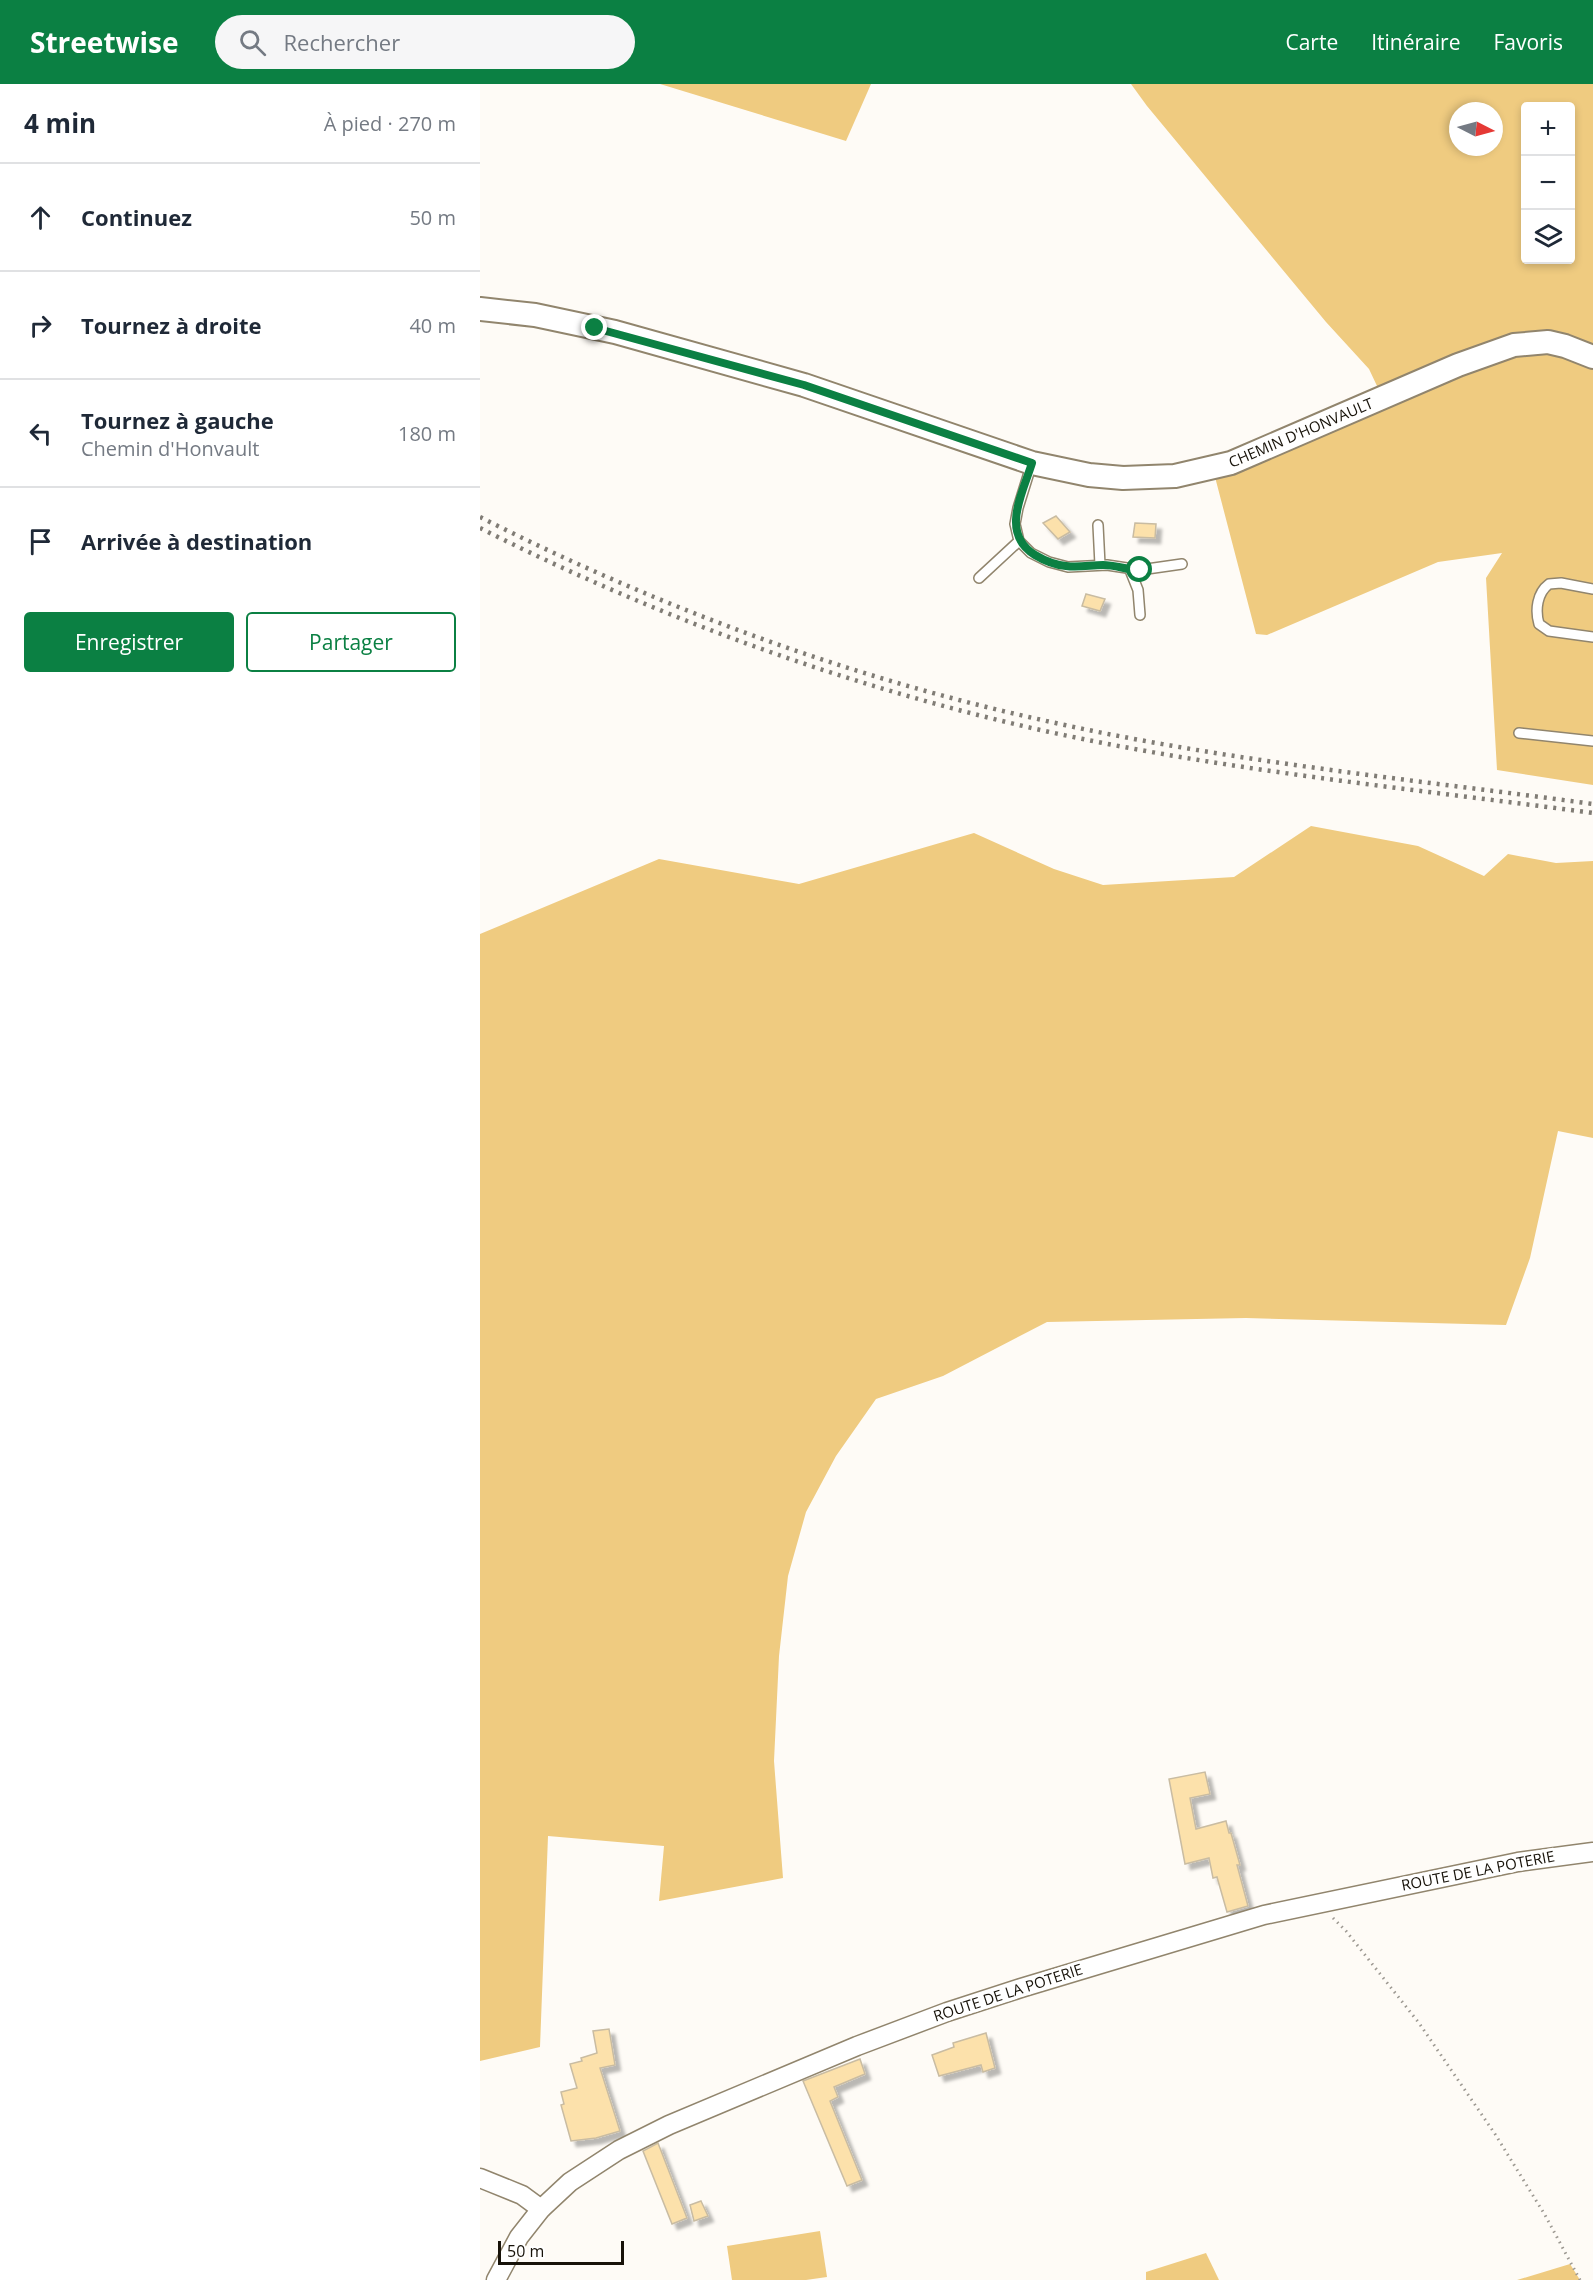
<!DOCTYPE html>
<html lang="fr">
<head>
<meta charset="utf-8">
<style>
	body { margin:0; font-family:"Open Sans",sans-serif; background:#f6f6f7; color:#1f2937 }
	.controls { position:absolute; right:18px; top:18px; display:grid; overflow:hidden; border-radius:6px; box-shadow:0 3px 9px #0003 }
	.controls button { width:54px; height:54px; display:grid; place-items:center; padding:0; border:0; border-bottom:2px solid #e0e1e3; background:#fff; color:#1f2937; font:30px sans-serif }
	.compass { position:absolute; left:969px; top:18px; width:54px; height:54px; border-radius:50%; background:#fff; box-shadow:0 3px 9px #0003; rotate:96deg }
	.scale { position:absolute; left:18px; bottom:15px; width:126px; box-sizing:border-box; padding-left:6px; border:3px solid #171209; border-top:0; font-size:16px; line-height:21px; white-space:nowrap; color:#171209; -webkit-text-stroke:4px #fff; paint-order:stroke }
	.stop { position:absolute; width:18px; height:18px; margin:-14px; border:4px solid #0b8043; border-radius:50%; background:#fff }
	.stop.end { background:#0b8043; border-color:#fff; box-shadow:0 2px 6px #0008 }
	.list { margin:0; padding:0; list-style:none }
	h2 { display:flex; justify-content:space-between; align-items:center; height:78px; margin:0; padding:0 24px; font-size:26px }
	h2 small { font-size:20px; font-weight:400; color:#747a83 }
	.list li { display:grid; grid-template-columns:39px 1fr auto; gap:18px; align-items:center; box-sizing:border-box; height:108px; padding:0 24px; border-top:2px solid #e0e1e3 }
	.list b { display:block; font-size:22px; white-space:nowrap }
	.list p { margin:0; font-size:20px; white-space:nowrap; color:#747a83 }
	.list em { font-size:20px; font-style:normal; color:#747a83 }
	.actions { display:flex; gap:12px; padding:18px 24px }
	.actions a { flex:1; padding:14px 0; border:2px solid #0b8043; border-radius:6px; text-align:center; font-size:21px; color:#0b8043 }
	.actions .main { background:#0b8043; color:#fff }
	.icon { flex:none; width:33px; height:33px; fill:none; stroke:currentColor; stroke-width:2; stroke-linecap:round; stroke-linejoin:round }
	.map { position:relative; flex:none; width:1113px; height:2196px; overflow:hidden }
	header { display:flex; align-items:center; gap:36px; box-sizing:border-box; height:84px; padding:0 30px; background:#0b8043; color:#fff }
	header strong { font-size:28px }
	nav { display:flex; gap:33px; margin-inline-start:auto; font-size:21px }
	.search { width:420px; height:54px; background:#f6f6f7; display:flex; align-items:center; gap:15px; box-sizing:border-box; padding:0 21px; border-radius:33px; color:#747a83; font-size:22px }
	main { display:flex }
	aside { flex:1; background:#fff }
	.map>svg:first-child { display:block }
</style>
</head>
<body>
<header>
<strong>Streetwise</strong>
<div class="search"><svg class="icon" aria-label="search" viewBox="0 0 24 24"><circle cx="10" cy="10" r="6"/><path d="M15 15l6 6"/></svg>Rechercher</div>
<nav><a>Carte</a><a>Itinéraire</a><a>Favoris</a></nav>
</header>
<main>
<aside>
<h2>4 min<small>À pied · 270 m</small></h2>
<ul class="list">
<li><svg class="icon" aria-label="ahead" viewBox="0 0 24 24"><path d="M12 20V5M6 11l6-6 6 6"/></svg><div><b>Continuez</b></div><em>50 m</em></li>
<li><svg class="icon" aria-label="right" viewBox="0 0 24 24"><path d="M7 20v-9h11M14 6l5 5-5 5"/></svg><div><b>Tournez à droite</b></div><em>40 m</em></li>
<li><svg class="icon" aria-label="left" viewBox="0 0 24 24"><path d="M17 20v-9H6M10 6l-5 5 5 5"/></svg><div><b>Tournez à gauche</b><p>Chemin d'Honvault</p></div><em>180 m</em></li>
<li><svg class="icon" aria-label="arrive" viewBox="0 0 24 24"><path d="M6 21V4h12l-3 4 3 4H6"/></svg><div><b>Arrivée à destination</b></div></li>
</ul>
<div class="actions"><a class="main">Enregistrer</a><a>Partager</a></div>
</aside>
<div class="map">
<svg width="1113" height="2196" viewBox="0 0 1113 2196">
	<defs>
		<filter id="shadow"><feDropShadow dx="5.5" dy="5.5" stdDeviation="1.5" flood-color="#0004"/></filter>
	</defs>
	<rect width="100%" height="100%" fill="#fefbf6"/>
	<g fill="#efcb80" fill-rule="evenodd">
		<path d="M 180,0 L 391,0 L 366,57 Z"/>
		<path d="M 651,0 L 1113,0 L 1113,701 L 1017,686 L 1006,494 L 1022,469 L 958,478 L 787,551 L 776,550 L 735,393 L 906,321 L 889,285 L 846,238 L 667,22 ZM 1046,22 L 1090,22 L 1090,176 L 1046,176 ZM 978,27 L 1014,27 L 1014,63 L 978,63 Z"/>
		<path d="M 831,742 L 938,762 L 1004,792 L 1028,770 L 1076,779 L 1113,777 L 1113,1054 L 1078,1047 L 1050,1174 L 1026,1241 L 766,1234 L 567,1238 L 463,1292 L 396,1315 L 356,1372 L 326,1428 L 308,1492 L 299,1572 L 294,1677 L 303,1794 L 179,1817 L 184,1762 L 68,1752 L 60,1963 L 0,1977 L 0,850 L 179,775 L 319,800 L 494,749 L 574,785 L 623,801 L 754,793 Z"/>
		<path d="M 340,2147 L 347,2193 L 326,2196 L 252,2196 L 247,2162 Z"/>
		<path d="M 726,2169 L 739,2196 L 666,2196 L 666,2188 Z"/>
		<path d="M 1090,2180 L 1100,2196 L 1037,2196 Z"/>
	</g>
	<g fill="#fce1ab" stroke="#c9bca2" stroke-width="1.5" filter="url(#shadow)">
		<path d="M 576,432 L 590,448 L 578,455 L 563,439 Z"/>
		<path d="M 655,439 L 676,440 L 675,454 L 653,453 Z"/>
		<path d="M 606,510 L 625,515 L 620,527 L 602,522 Z"/>
		<path d="M 725,1688 L 730,1710 L 710,1714 L 716,1745 L 746,1737 L 749,1749 L 751,1749 L 760,1781 L 757,1781 L 768,1822 L 747,1828 L 737,1793 L 733,1794 L 729,1774 L 705,1780 L 689,1695 Z"/>
		<path d="M 129,1945 L 135,1981 L 120,1984 L 140,2047 L 116,2054 L 91,2057 L 81,2021 L 84,2020 L 81,2008 L 97,2004 L 90,1980 L 102,1977 L 101,1974 L 117,1969 L 113,1947 Z"/>
		<path d="M 506,1949 L 515,1984 L 503,1988 L 501,1981 L 459,1992 L 452,1971 L 474,1963 L 473,1959 Z"/>
		<path d="M 380,1975 L 385,1990 L 354,2003 L 358,2013 L 350,2017 L 382,2096 L 367,2102 L 323,1997 Z"/>
		<path d="M 178,2059 L 207,2134 L 192,2140 L 163,2067 Z"/>
		<path d="M 221,2117 L 228,2132 L 214,2137 L 210,2121 Z"/>
	</g>
	<g fill="none" stroke-linecap="round" stroke-linejoin="round">
		<defs>
			<g id="service">
				<path d="M 552,379 L 538,424 L 535,440 L 539,457 L 551,469 L 569,478 L 588,483 L 627,481 L 660,486 L 702,480"/>
				<path d="M 618,441 L 620,481"/>
				<path d="M 650,486 L 658,506 L 660,531"/>
				<path d="M 499,494 L 539,457"/>
				<path d="M 1113,505 L 1081,499 L 1069,500 C 1057,509 1055,526 1059,540 L 1069,547 L 1113,553"/>
				<path d="M 1039,649 L 1113,657"/>
			</g>
			<g id="minor">
				<path d="M 0,2094 L 42,2111 L 61,2125"/>
				<path d="M 16,2196 L 39,2153 L 61,2125 L 90,2098 L 139,2066 L 189,2041 L 377,1962 L 467,1928 L 541,1904 L 784,1831 L 1038,1778 L 1113,1768"/>
			</g>
			<path id="tertiary" d="M 0,225 L 55,231 L 135,248 L 324,301 L 552,379 L 609,391 L 643,394 L 695,392 L 751,379 L 978,281 L 1034,261 L 1068,258 L 1085,262 L 1113,273"/>
		</defs>
		<use href="#service" stroke="#91856d" stroke-width="12"/>
		<use href="#minor" stroke="#91856d" stroke-width="21"/>
		<use href="#tertiary" stroke="#91856d" stroke-width="26"/>
		<path stroke="#9c9891" stroke-width="3" stroke-dasharray="1.5 4.5" stroke-linecap="butt" d="M 853,1834 L 866,1847 L 939,1939 L 1015,2050 L 1065,2131 L 1100,2196"/>
		<use href="#service" stroke="#fff" stroke-width="9"/>
		<use href="#minor" stroke="#fff" stroke-width="18"/>
		<use href="#tertiary" stroke="#fff" stroke-width="22"/>
		<g stroke="#807c75" stroke-width="4.5" stroke-dasharray="3 6" stroke-linecap="butt">
			<path d="M 0,433 C 178,523 367,593 562,636 C 743,677 929,695 1113,720"/>
			<path d="M 0,444 C 176,533 363,601 556,645 C 739,686 927,704 1113,729"/>
		</g>
	</g>
	<g fill="none" stroke-linecap="round" stroke-linejoin="round">
		<path stroke="#0b8043" stroke-width="8" d="M 115,244 L 324,301 L 552,379 C 542,411 520,449 555,471 C 565,477 575,481 586,482 C 598,484 611,481 623,481 C 636,481 647,486 660,486"/>
	</g>
	<g text-anchor="middle" stroke-width="6" stroke-linejoin="round" paint-order="stroke">
		<g font-size="15" fill="#171209" stroke="#fff">
			<text transform="translate(821 349) rotate(-23)" y="5">CHEMIN D'HONVAULT</text>
			<text transform="translate(998 1787) rotate(-11)" y="5">ROUTE DE LA POTERIE</text>
			<text transform="translate(528 1909) rotate(-18)" y="5">ROUTE DE LA POTERIE</text>
		</g>
	</g>
</svg>
<div class="controls">
<button>+</button>
<button>−</button>
<button><svg class="icon" aria-label="layers" viewBox="0 0 24 24"><path d="M12 4l9 5-9 5-9-5zM3 14l9 5 9-5"/></svg></button>
</div>
<svg class="compass" viewBox="-18 -18 36 36"><path d="M0-13l5 13h-10z" fill="#e53935"/><path d="M0 13l5-13h-10z" fill="#747a83"/></svg>
<div class="scale">50 m</div>
<div class="stop" style="left:660px;top:486px"></div>
<div class="stop end" style="left:115px;top:244px"></div>
</div>
</main>
</body>
</html>
